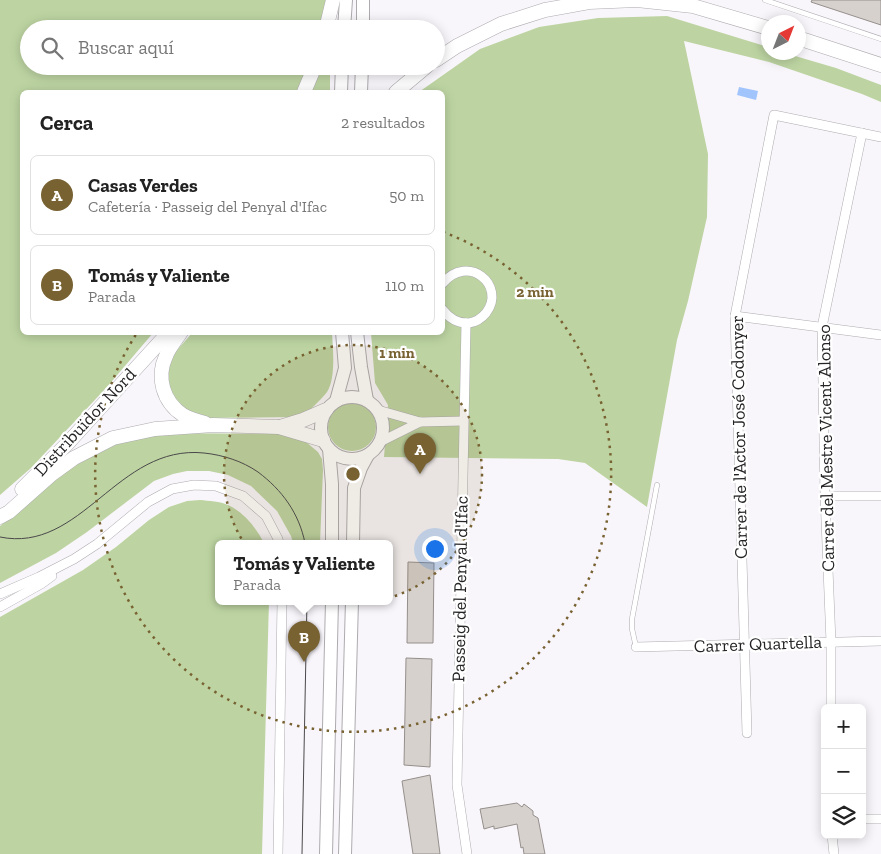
<!DOCTYPE html>
<html lang="es">
<head>
<meta charset="utf-8">
<style>
	body { margin:0; font-family:"Zilla Slab",serif; background:#f6f6f6; color:#222 }
	.controls { position:absolute; right:15px; bottom:15px; display:grid; overflow:hidden; border-radius:8px; box-shadow:0 2px 12px #0003 }
	.controls button { width:45px; height:45px; display:grid; place-items:center; padding:0; border:0; border-bottom:1px solid #e0e0e0; background:#fff; color:#222; font:25px sans-serif }
	.compass { position:absolute; left:761px; top:15px; width:45px; height:45px; border-radius:50%; background:#fff; box-shadow:0 2px 12px #0003; rotate:42deg }
	.you { position:absolute; left:434px; top:548px; width:18px; height:18px; margin:-12px; border:4px solid #fff; border-radius:50%; background:#1a73e8; box-shadow:0 0 0 8px #1a73e833 }
	.badge { display:grid; place-items:center; width:32px; height:32px; border-radius:50%; background:#786232; color:#fff; font-size:16px; font-weight:700 }
	.pin { position:absolute; translate:-50% -41px; filter:drop-shadow(0 1px 2px #0008) }
	.pin::after { content:''; position:absolute; top:26px; width:18px; height:15px; background:inherit; clip-path:polygon(0 0,100% 0,50% 100%) }
	.popup { position:absolute; left:215px; top:540px; width:178px; height:65px; box-sizing:border-box; display:grid; place-content:center; border-radius:8px; background:#fff; filter:drop-shadow(0 1px 4px #0005); font-size:16px; white-space:nowrap; color:#767676 }
	.popup b { font-size:19px; color:#222 }
	.popup::after { content:''; position:absolute; left:50%; top:100%; margin-left:-10px; border:10px solid transparent; border-top-color:#fff }
	.list { margin:0; padding:0; list-style:none }
	h2 { display:flex; justify-content:space-between; align-items:center; height:65px; margin:0; padding:0 20px; font-size:21px }
	h2 small { font-size:16px; font-weight:400; color:#767676 }
	.list li { display:grid; grid-template-columns:32px 1fr auto; gap:15px; align-items:center; box-sizing:border-box; height:80px; margin:0 10px 10px; padding:0 10px; border:1px solid #e0e0e0; border-radius:8px }
	.list b { display:block; font-size:19px; white-space:nowrap }
	.list p { margin:0; font-size:16px; white-space:nowrap; color:#767676 }
	.list em { font-size:16px; font-style:normal; color:#767676 }
	.icon { flex:none; width:28px; height:28px; fill:none; stroke:currentColor; stroke-width:2; stroke-linecap:round; stroke-linejoin:round }
	.map { position:relative; flex:none; width:881px; height:854px; overflow:hidden }
	.search { position:absolute; background:#fff; box-shadow:0 2px 12px #0003; left:20px; top:20px; width:425px; height:55px; display:flex; align-items:center; gap:12px; box-sizing:border-box; padding:0 18px; border-radius:28px; color:#767676; font-size:19px }
	.panel { position:absolute; background:#fff; box-shadow:0 2px 12px #0003; left:20px; top:90px; width:425px; height:245px; border-radius:8px }
	.map>svg:first-child { display:block }
</style>
</head>
<body>
<div class="map">
<svg width="881" height="854" viewBox="0 0 881 854">
	<rect width="100%" height="100%" fill="#f9f6fb"/>
	<g fill="#bdd4a2">
		<path d="M 0,0 L 329,0 L 329,29 L 29,29 L 29,66 L 330,66 L 330,92 L 22,92 L 22,332 L 153,333 L 107,387 L 31,468 L 0,495 Z"/>
		<path d="M 667,16 L 768,47 L 768,52 L 785,53 L 836,68 L 881,85 L 881,102 L 862,94 L 769,62 L 684,41 L 708,154 L 707,217 L 688,301 L 677,340 L 647,507 L 585,463 L 558,459 L 384,457 L 388,405 L 375,383 L 371,333 L 442,332 L 442,92 L 419,92 L 480,49 L 539,27 L 598,18 Z"/>
		<path d="M 192,333 L 332,333 C 333,349 336,378 327,392 C 324,396 320,400 316,404 C 310,410 304,415 296,417 L 205,418 L 181,408 L 166,383 L 171,357 Z"/>
		<circle cx="352" cy="427" r="24"/>
		<path d="M 159,433 L 278,434 L 305,441 L 312,447 L 318,452 L 322,459 L 323,470 L 320,543 L 293,543 L 291,536 L 277,511 L 251,486 L 228,475 L 209,471 L 187,471 L 173,474 L 154,481 L 87,532 L 56,553 L 0,583 L 0,526 L 71,465 L 117,441 Z"/>
		<path d="M 200,500 C 209,501 220,501 228,505 C 245,513 256,528 264,543 L 219,543 L 219,601 L 269,601 L 262,854 L 0,854 L 0,617 L 83,570 L 116,547 L 149,520 L 169,507 L 187,501 Z"/>
	</g>
	<path fill="#a1c4fc" d="M 739,87 L 758,91 L 756,100 L 737,95 Z"/>
	<g fill="#d6d1cd" stroke="#958f8c">
		<path d="M 812,0 L 881,0 L 881,25 L 811,2 Z"/>
		<path d="M 408,562 L 434,563 L 433,643 L 407,643 Z"/>
		<path d="M 406,658 L 432,659 L 430,767 L 404,765 Z"/>
		<path d="M 430,775 L 440,854 L 413,854 L 402,781 Z"/>
		<path d="M 517,803 L 522,807 L 524,804 L 533,811 L 533,815 L 538,818 L 545,854 L 524,854 L 523,847 L 521,848 L 517,824 L 494,829 L 494,826 L 484,829 L 480,809 Z"/>
	</g>
	<g fill="none" stroke-linecap="round" stroke-linejoin="round">
		<defs>
			<g id="lane">
				<path d="M 765,0 L 881,39"/>
				<path d="M 636,647 L 632,629 L 632,619 L 657,485"/>
			</g>
			<g id="street">
				<path d="M 442,284 C 468,252 507,286 486,313 C 481,319 476,322 469,323 C 458,324 449,318 442,309"/>
				<path d="M 735,316 L 881,335"/>
				<path d="M 466,323 L 457,785 L 467,854"/>
				<path d="M 378,410 L 420,422 L 463,421"/>
				<path d="M 380,442 L 420,422"/>
				<path d="M 825,496 L 881,496"/>
				<path d="M 0,594 L 39,577 L 74,559 L 97,544 L 148,502 L 172,489 L 194,485 L 216,486 L 243,496 L 266,516 L 278,539 L 279,543"/>
				<path d="M 0,607 L 41,584 L 52,576"/>
				<path d="M 636,647 L 881,641"/>
				<path d="M 831,708 L 831,642 L 825,496 L 822,327 L 862,133"/>
				<path d="M 747,733 L 735,316 L 774,115 L 881,137"/>
				<path d="M 862,819 L 881,819"/>
				<path d="M 832,835 L 834,854"/>
				<path d="M 278,854 L 282,601"/>
			</g>
			<g id="secondary">
				<path d="M 344,29 L 346,0"/>
				<path d="M 363,29 L 363,0"/>
				<path d="M 341,92 L 342,66"/>
				<path d="M 361,92 L 362,66"/>
				<path d="M 357,332 L 361,367 L 367,400"/>
				<circle cx="352" cy="428" r="31"/>
				<path d="M 336,401 L 345,368 L 342,332"/>
				<path d="M 329,449 L 332,484 L 332,543"/>
				<path d="M 353,543 L 354,488 L 361,468 L 368,455"/>
				<path d="M 326,854 L 332,601"/>
				<path d="M 345,854 L 352,601"/>
			</g>
			<g id="primary">
				<path d="M 326,29 L 333,0"/>
				<path d="M 798,38 L 881,65"/>
				<path d="M 436,60 L 457,46 L 501,24 L 545,10 L 589,2 L 637,0 L 693,6 L 768,28"/>
				<path d="M 304,92 L 315,66"/>
				<path d="M 396,92 L 427,66"/>
				<path d="M 181,332 C 176,340 169,347 166,356 C 156,377 163,402 183,415 C 190,419 197,421 205,423"/>
				<path d="M 280,427 L 303,420 L 326,410"/>
				<path d="M 22,489 L 67,444 L 169,332"/>
				<path d="M 0,517 L 9,512 L 52,474 L 74,458 L 113,438 L 155,429 L 213,425 L 279,427 L 323,440"/>
			</g>
		</defs>
		<use href="#lane" stroke="#aeabaf" stroke-width="5.5"/>
		<use href="#street" stroke="#aeabaf" stroke-width="10"/>
		<use href="#secondary" stroke="#aeabaf" stroke-width="14"/>
		<use href="#primary" stroke="#aeabaf" stroke-width="15"/>
		<use href="#lane" stroke="#fff" stroke-width="4.5"/>
		<use href="#street" stroke="#fff" stroke-width="9"/>
		<use href="#secondary" stroke="#fff" stroke-width="12"/>
		<use href="#primary" stroke="#fff" stroke-width="14"/>
		<g stroke="#4a484a" stroke-width="1">
			<path d="M 0,537 C 82,554 117,444 204,453 C 223,455 242,461 258,472 C 282,490 299,513 305,543"/>
			<path d="M 302,854 L 307,601"/>
		</g>
	</g>
	<circle cx="353" cy="474" r="129" fill="#786232" fill-opacity=".12"/>
	<g fill="none" stroke="#786232" stroke-width="2.5" stroke-dasharray="2.5 5">
		<circle cx="353" cy="474" r="129"/>
		<path d="M443 232A258 258 0 1 1 137 333"/>
	</g>
	<g text-anchor="middle" stroke-width="4.5" stroke-linejoin="round" paint-order="stroke">
		<g font-size="18" fill="#252325" stroke="#fff">
			<text transform="translate(85 422) rotate(-47)" y="6">Distribuïdor Nord</text>
			<text transform="translate(739 437) rotate(-91)" y="6">Carrer de l'Actor José Codonyer</text>
			<text transform="translate(826 448) rotate(-91)" y="6">Carrer del Mestre Vicent Alonso</text>
			<text transform="translate(460 589) rotate(-89)" y="6">Passeig del Penyal d'Ifac</text>
			<text transform="translate(758 644) rotate(-2)" y="6">Carrer Quartella</text>
		</g>
	</g>
	<circle cx="353" cy="474" r="8" fill="#786232" stroke="#fff" stroke-width="2.5"/>
	<g font-size="15" text-anchor="middle" font-weight="bold" fill="#786232" stroke="#fff" stroke-width="4.5" stroke-linejoin="round" paint-order="stroke">
		<text x="535" y="297">2 min</text>
		<text x="397" y="358">1 min</text>
	</g>
</svg>
<div class="controls">
<button>+</button>
<button>−</button>
<button><svg class="icon" aria-label="layers" viewBox="0 0 24 24"><path d="M12 4l9 5-9 5-9-5zM3 14l9 5 9-5"/></svg></button>
</div>
<svg class="compass" viewBox="-18 -18 36 36"><path d="M0-13l5 13h-10z" fill="#e53935"/><path d="M0 13l5-13h-10z" fill="#767676"/></svg>
<div class="you"></div>
<div class="pin badge" style="left:420px;top:474px">A</div>
<div class="pin badge" style="left:304px;top:662px">B</div>
<div class="popup"><b>Tomás y Valiente</b>Parada</div>
<div class="search"><svg class="icon" aria-label="search" viewBox="0 0 24 24"><circle cx="10" cy="10" r="6"/><path d="M15 15l6 6"/></svg>Buscar aquí</div>
<section class="panel">
<h2>Cerca<small>2 resultados</small></h2>
<ul class="list">
<li><span class="badge">A</span><div><b>Casas Verdes</b><p>Cafetería · Passeig del Penyal d'Ifac</p></div><em>50 m</em></li>
<li><span class="badge">B</span><div><b>Tomás y Valiente</b><p>Parada</p></div><em>110 m</em></li>
</ul>
</section>
</div>
</body>
</html>
